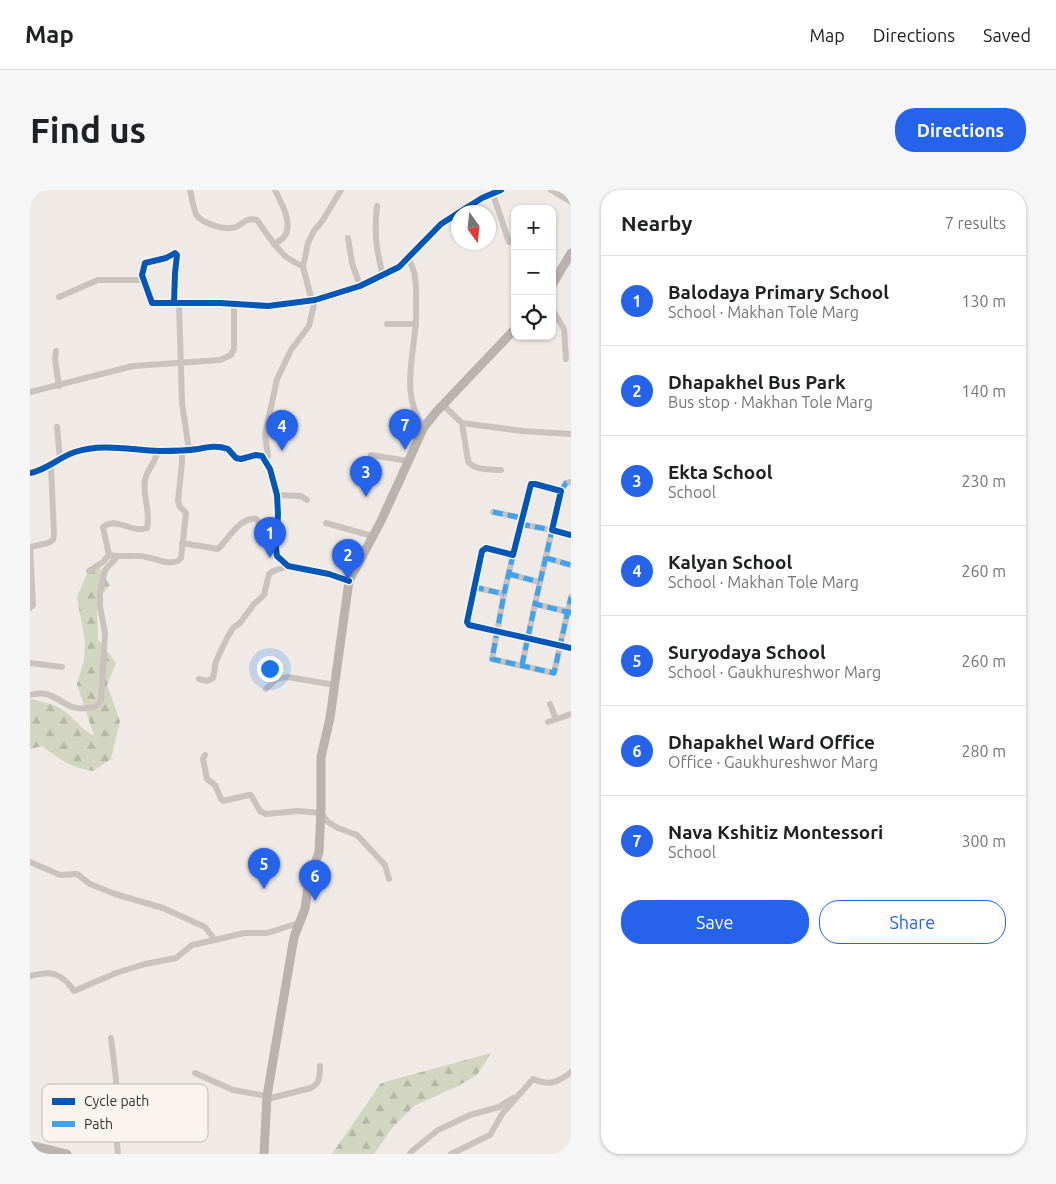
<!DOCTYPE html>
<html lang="en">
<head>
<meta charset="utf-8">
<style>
	body { margin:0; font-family:Ubuntu,sans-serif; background:#f6f6f6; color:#202124 }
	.controls { position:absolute; right:15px; top:15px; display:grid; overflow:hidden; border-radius:10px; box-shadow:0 1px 4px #0004 }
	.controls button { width:45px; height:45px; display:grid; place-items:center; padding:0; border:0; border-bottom:1px solid #e0e0e0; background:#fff; color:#202124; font:25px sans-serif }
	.compass { position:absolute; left:421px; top:15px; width:45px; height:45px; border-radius:50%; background:#fff; box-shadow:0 1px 4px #0004; rotate:165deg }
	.you { position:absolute; left:239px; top:478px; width:18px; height:18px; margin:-12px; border:4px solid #fff; border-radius:50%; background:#1a73e8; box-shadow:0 0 0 8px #1a73e833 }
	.badge { display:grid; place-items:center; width:32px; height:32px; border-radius:50%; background:#2563eb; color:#fff; font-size:16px; font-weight:700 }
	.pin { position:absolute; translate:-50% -41px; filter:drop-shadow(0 1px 2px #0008) }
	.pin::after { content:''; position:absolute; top:26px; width:18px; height:15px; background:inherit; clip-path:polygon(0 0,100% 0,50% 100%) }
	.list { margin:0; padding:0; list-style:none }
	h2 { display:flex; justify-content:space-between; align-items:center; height:65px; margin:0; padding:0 20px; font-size:21px }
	h2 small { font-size:16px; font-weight:400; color:#757577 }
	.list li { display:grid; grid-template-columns:32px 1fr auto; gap:15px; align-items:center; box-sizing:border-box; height:90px; padding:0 20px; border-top:1px solid #e0e0e0 }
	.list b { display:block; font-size:19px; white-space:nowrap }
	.list p { margin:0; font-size:16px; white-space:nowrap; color:#757577 }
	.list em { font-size:16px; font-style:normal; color:#757577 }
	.actions { display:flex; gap:10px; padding:15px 20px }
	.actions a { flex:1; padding:11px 0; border:1px solid #2563eb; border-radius:20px; text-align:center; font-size:18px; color:#2563eb }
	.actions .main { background:#2563eb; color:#fff }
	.icon { flex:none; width:28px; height:28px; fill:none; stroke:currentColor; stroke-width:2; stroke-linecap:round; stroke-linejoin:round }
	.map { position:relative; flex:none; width:541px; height:964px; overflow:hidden; border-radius:20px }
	header { display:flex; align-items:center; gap:30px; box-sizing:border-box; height:70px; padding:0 25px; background:#fff; border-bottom:1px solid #e0e0e0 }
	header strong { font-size:24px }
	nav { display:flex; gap:28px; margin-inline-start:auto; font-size:18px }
	.intro { display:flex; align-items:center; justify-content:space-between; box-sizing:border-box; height:120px; padding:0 30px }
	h1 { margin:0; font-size:35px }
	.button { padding:12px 22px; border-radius:20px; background:#2563eb; color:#fff; font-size:18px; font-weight:700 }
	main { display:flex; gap:30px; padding:0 30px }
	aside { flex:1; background:#fff; border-radius:20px; box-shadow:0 1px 4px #0004 }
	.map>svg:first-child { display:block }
</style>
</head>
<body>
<header>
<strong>Map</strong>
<nav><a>Map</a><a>Directions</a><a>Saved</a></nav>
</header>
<div class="intro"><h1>Find us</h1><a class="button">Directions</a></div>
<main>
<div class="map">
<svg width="541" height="964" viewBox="0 0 541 964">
	<defs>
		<pattern id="forest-firs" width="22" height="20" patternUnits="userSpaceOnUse" patternTransform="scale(1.25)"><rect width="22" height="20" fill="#d2d5c0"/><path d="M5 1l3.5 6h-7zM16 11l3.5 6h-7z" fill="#b5b7a5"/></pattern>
	</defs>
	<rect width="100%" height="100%" fill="#efeae5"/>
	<g fill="url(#forest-firs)">
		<path d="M 70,378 L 80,395 L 67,411 L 68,449 L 86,473 L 77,495 L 90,531 L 81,569 L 63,581 C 39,577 31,570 12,556 L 0,559 L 0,509 C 13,512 27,514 37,523 C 46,531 53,540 64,546 L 47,494 L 54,470 L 55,451 L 47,407 L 57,384 Z"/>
		<path d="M 461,863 L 447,885 L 428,896 L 384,916 L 362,938 L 344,964 L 302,964 L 351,893 Z"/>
	</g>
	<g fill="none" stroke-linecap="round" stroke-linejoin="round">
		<g stroke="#c9c2be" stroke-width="6">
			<path d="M 160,0 C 162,7 163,17 166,24 C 170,33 196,41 206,37 C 214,33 217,27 227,30 L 244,54"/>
			<path d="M 245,0 C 251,13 264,34 254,47 C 252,50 247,52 244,54 L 256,67 L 273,77"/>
			<path d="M 521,0 L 541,12"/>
			<path d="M 462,1 L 479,52"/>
			<path d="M 347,16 C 344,45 346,58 353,86"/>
			<path d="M 318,48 L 322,73 L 330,96"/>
			<path d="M 378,69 C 385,79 385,86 386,98 C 386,112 387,127 385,141 C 382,173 372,209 394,237"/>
			<path d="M 29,107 L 68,90 L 113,90"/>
			<path d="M 282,111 L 273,77 L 278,53 L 284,41 L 293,30 L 311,0"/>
			<path d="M 144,113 L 145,83 L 147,65 L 145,63 L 136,68 L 115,73 L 112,85 L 122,113 L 190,113 L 238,116 L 285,110 L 330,96 L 369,77 L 411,34 L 452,8 L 471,0"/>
			<path d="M 149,113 L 152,213 L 159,260"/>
			<path d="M 522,119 L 534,139 L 536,169"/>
			<path d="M 357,134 L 386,134"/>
			<path d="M 26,161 L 25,170 L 29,196"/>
			<path d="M 0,202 L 103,176 L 190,170 L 201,165 L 204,159 L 204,114"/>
			<path d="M 413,215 L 432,233 L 438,271 C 444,281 460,279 471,280"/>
			<path d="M 432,233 L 492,241 L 541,244"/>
			<path d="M 27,237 L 30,269"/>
			<path d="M 341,265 L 378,271"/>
			<path d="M 235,270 L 238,266 L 235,245 L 247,189 L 261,160 L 279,136 L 285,110"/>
			<path d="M 0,283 C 17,280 29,267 45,262 C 72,253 101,260 129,261 C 142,261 155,261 168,259 C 178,257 187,255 198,259 L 206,268 L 211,269 L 226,265 L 232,266 L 240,279 L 247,305 L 248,324 L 246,358 L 247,366 L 258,376 L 299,384 L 319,391"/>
			<path d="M 531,301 L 536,293 L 541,292"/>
			<path d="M 247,305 L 271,306 L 277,310"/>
			<path d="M 463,322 L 492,328"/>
			<path d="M 296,333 L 342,346"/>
			<path d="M 490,334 L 522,340 L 505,414"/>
			<path d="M 541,345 L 522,340 L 531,301 L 505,294 L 501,294 L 483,365 L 456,358 L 452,361 L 437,432 L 439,435 L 541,458"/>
			<path d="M 152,353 L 188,359 C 199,349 209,327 226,329 C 235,340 236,355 246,365"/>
			<path d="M 79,365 C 92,368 104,364 116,367 C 128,369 136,375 148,371 L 151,368 L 156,323 L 150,317 L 148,311 L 152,273 L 152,260"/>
			<path d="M 483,365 L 474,404 L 462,469 L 524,483 L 541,407"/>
			<path d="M 516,368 L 541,375"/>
			<path d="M 59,381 L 73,372 L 79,365 L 73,337 C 87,326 102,344 117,338 C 121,320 112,306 115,290 C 117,279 126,272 128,261"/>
			<path d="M 479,384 L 509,392"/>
			<path d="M 444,397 L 474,404"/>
			<path d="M 0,418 L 3,415 L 0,357 L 18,353 L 23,350 L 24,345 L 21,276"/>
			<path d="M 0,473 L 32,477"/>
			<path d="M 492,475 L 505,414 L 540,422"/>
			<path d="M 169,489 L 177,491 L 183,488 L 186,471 L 197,448 L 203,438 L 210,433 L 224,414 L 234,405 L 239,384 C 243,379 252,379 258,376"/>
			<path d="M 236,499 L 245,490 L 250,488 L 258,487 L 305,495"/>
			<path d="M 0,505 C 5,504 12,503 16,504 C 34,509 37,521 58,518 C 65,518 68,515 71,510 L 75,443 L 70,416 L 70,402 L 75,380 L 87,367"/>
			<path d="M 520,514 L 526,529"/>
			<path d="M 518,532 L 541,524"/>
			<path d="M 175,565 L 173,569 L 177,589 L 185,595 L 191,609 L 193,611 L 219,605 L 221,605 L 230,621 L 236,624 L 268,621 L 291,623 L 298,632 L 308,638 L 327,645 L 355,675 L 359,689"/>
			<path d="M 0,672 L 30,685 L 47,684 L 60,694 L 85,704 L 133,718 L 175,737 L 185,750 L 214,743 L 237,743 L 269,733"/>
			<path d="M 0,786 C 21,780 32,783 44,801 L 86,783 L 115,774 L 146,768 L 162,755 L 185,750"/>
			<path d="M 81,848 L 86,889 L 84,927 L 88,964"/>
			<path d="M 165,883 L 203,900 L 237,906"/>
			<path d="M 237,909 L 281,898 C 290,893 290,886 290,876"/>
			<path d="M 85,911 L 125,914 L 151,922"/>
			<path d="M 380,964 L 382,961 L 408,940 L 440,925 L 469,917 L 483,908"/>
			<path d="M 421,964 L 460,945 L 472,924 L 503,889 C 519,896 527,893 541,882"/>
		</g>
		<g stroke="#b9b2ae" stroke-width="9">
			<path d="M 522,95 L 541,63"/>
			<path d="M 0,955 L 37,964"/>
			<path d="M 234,964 L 237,906 L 264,747 L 275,719 L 279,691 L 289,662 L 291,619 L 291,567 L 300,528 L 319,391 L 351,331 L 394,237 L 407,221 L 485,139"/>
		</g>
		<g stroke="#3fa3eb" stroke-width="5" stroke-dasharray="10 5" stroke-linecap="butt">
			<path d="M 531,301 L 536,293 L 541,292"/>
			<path d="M 463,322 L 492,328"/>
			<path d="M 490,334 L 522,340 L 505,414"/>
			<path d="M 483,365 L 474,404 L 462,469 L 524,483 L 541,407"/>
			<path d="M 516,368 L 541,375"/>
			<path d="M 479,384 L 509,392"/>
			<path d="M 444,397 L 474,404"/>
			<path d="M 492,475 L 505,414 L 541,423"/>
		</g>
		<defs>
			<g id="cycleway">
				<path d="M 144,113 L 145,83 L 147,65 L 145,63 L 136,68 L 115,73 L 112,85 L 122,113 L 190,113 L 238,116 L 285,110 L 330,96 L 369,77 L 411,34 L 452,8 L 471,0"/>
				<path d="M 0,283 C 17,280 29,267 45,262 C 72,253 101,260 129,261 C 142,261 155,261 168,259 C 178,257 187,255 198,259 L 206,268 L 211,269 L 226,265 L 232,266 L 240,279 L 247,305 L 248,324 L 246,358 L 247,366 L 258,376 L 299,384 L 319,391"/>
				<path d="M 541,345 L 522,340 L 531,301 L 505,294 L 501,294 L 483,365 L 456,358 L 452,361 L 437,432 L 439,435 L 541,458"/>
			</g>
		</defs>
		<use href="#cycleway" stroke="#fbf4ee" stroke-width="9"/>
		<use href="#cycleway" stroke="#0057b8" stroke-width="6"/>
	</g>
	<rect x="12" y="894" width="166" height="58" rx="8" fill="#fbf4ee" stroke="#c1b9b4" stroke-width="1"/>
	<rect x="22" y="908" width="23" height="7" fill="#0057b8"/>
	<rect x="22" y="931" width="23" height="6" fill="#3fa3eb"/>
	<g font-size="14" fill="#3a2f2b">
		<text x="54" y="916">Cycle path</text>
		<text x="54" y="939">Path</text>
	</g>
</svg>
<div class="controls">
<button>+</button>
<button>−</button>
<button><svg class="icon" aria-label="locate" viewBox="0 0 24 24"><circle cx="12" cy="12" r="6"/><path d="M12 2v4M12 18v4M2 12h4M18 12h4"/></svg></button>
</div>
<svg class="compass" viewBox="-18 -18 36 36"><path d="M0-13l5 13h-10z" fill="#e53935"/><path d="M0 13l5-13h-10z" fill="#757577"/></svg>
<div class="you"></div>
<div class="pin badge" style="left:240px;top:368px">1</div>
<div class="pin badge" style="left:318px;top:390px">2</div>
<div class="pin badge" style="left:336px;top:307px">3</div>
<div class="pin badge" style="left:252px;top:261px">4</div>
<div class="pin badge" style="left:234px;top:699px">5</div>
<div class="pin badge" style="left:285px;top:711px">6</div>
<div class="pin badge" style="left:375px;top:260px">7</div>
</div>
<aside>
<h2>Nearby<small>7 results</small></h2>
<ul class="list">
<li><span class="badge">1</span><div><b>Balodaya Primary School</b><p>School · Makhan Tole Marg</p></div><em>130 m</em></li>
<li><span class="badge">2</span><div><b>Dhapakhel Bus Park</b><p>Bus stop · Makhan Tole Marg</p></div><em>140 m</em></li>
<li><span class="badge">3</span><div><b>Ekta School</b><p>School</p></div><em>230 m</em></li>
<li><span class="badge">4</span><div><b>Kalyan School</b><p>School · Makhan Tole Marg</p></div><em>260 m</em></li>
<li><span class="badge">5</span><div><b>Suryodaya School</b><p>School · Gaukhureshwor Marg</p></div><em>260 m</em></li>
<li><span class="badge">6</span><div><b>Dhapakhel Ward Office</b><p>Office · Gaukhureshwor Marg</p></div><em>280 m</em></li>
<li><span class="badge">7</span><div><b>Nava Kshitiz Montessori</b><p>School</p></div><em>300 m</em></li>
</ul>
<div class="actions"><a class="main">Save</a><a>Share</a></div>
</aside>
</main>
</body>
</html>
